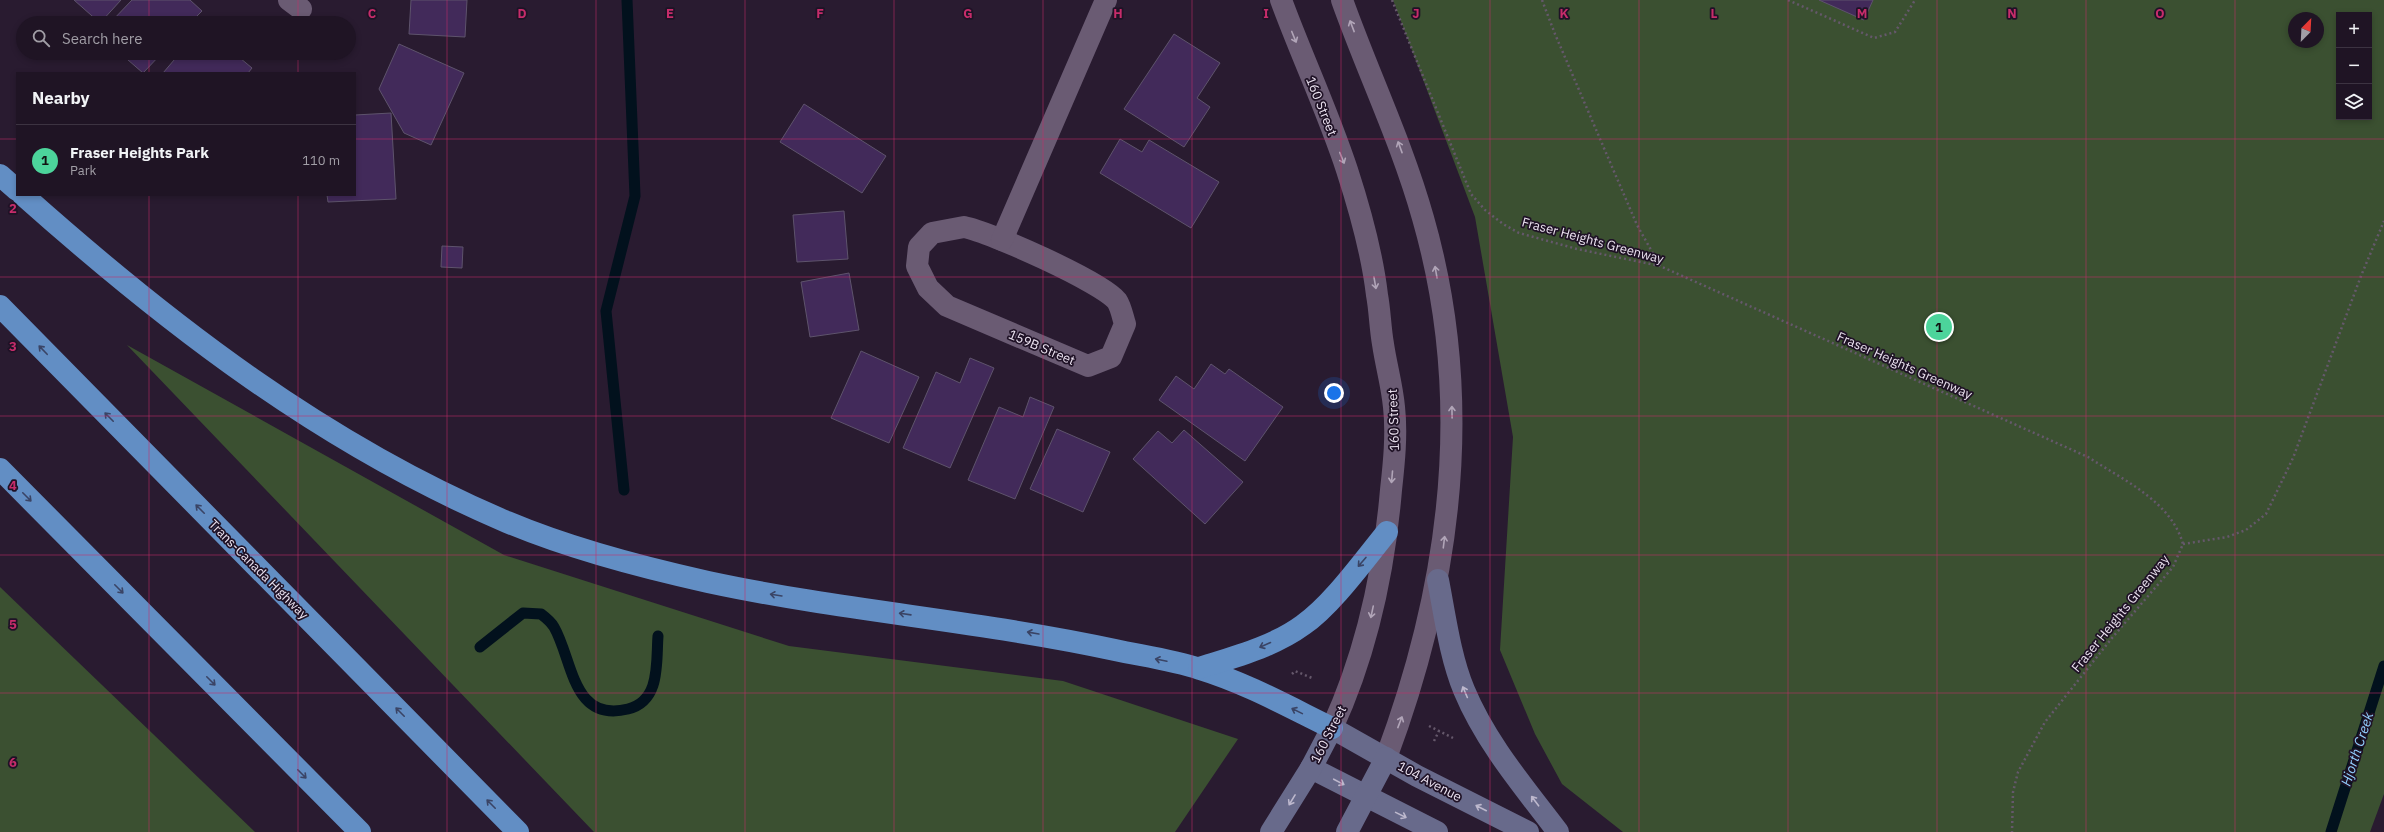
<!DOCTYPE html>
<html lang="en">
<head>
<meta charset="utf-8">
<style>
	body { margin:0; font-family:"IBM Plex Sans",sans-serif; background:#2c2131; color:#f1f3f6 }
	.controls { position:absolute; right:12px; top:12px; display:grid; overflow:hidden; border-radius:0px; box-shadow:0 2px 6px #0003 }
	.controls button { width:36px; height:36px; display:grid; place-items:center; padding:0; border:0; border-bottom:1px solid #3c3341; background:#1f1424; color:#f1f3f6; font:20px sans-serif }
	.compass { position:absolute; left:2288px; top:12px; width:36px; height:36px; border-radius:50%; background:#1f1424; box-shadow:0 2px 6px #0003; rotate:24deg }
	.you { position:absolute; left:1334px; top:393px; width:14px; height:14px; margin:-10px; border:3px solid #fff; border-radius:50%; background:#1a73e8; box-shadow:0 0 0 6px #1a73e833 }
	.badge { display:grid; place-items:center; width:26px; height:26px; border-radius:50%; background:#4cd49b; color:#111; font-size:13px; font-weight:700 }
	.pin { position:absolute; translate:-50% -50%; border:2px solid #fff; box-shadow:0 1px 4px #0006 }
	.list { margin:0; padding:0; list-style:none }
	h2 { display:flex; justify-content:space-between; align-items:center; height:52px; margin:0; padding:0 16px; font-size:17px }
	h2 small { font-size:13px; font-weight:400; color:#a19ea6 }
	.list li { display:grid; grid-template-columns:26px 1fr auto; gap:12px; align-items:center; box-sizing:border-box; height:72px; padding:0 16px; border-top:1px solid #3c3341 }
	.list b { display:block; font-size:15px; white-space:nowrap }
	.list p { margin:0; font-size:13px; white-space:nowrap; color:#a19ea6 }
	.list em { font-size:13px; font-style:normal; color:#a19ea6 }
	.icon { flex:none; width:22px; height:22px; fill:none; stroke:currentColor; stroke-width:2; stroke-linecap:round; stroke-linejoin:round }
	.map { position:relative; flex:none; width:2384px; height:832px; overflow:hidden }
	.search { position:absolute; background:#1f1424; box-shadow:0 2px 6px #0003; left:16px; top:16px; width:340px; height:44px; display:flex; align-items:center; gap:10px; box-sizing:border-box; padding:0 14px; border-radius:22px; color:#a19ea6; font-size:15px }
	.panel { position:absolute; background:#1f1424; box-shadow:0 2px 6px #0003; left:16px; top:72px; width:340px; height:124px; border-radius:0px }
	.map>svg:first-child { display:block }
</style>
</head>
<body>
<div class="map">
<svg width="2384" height="832" viewBox="0 0 2384 832">
	<rect width="100%" height="100%" fill="#291b30"/>
	<g fill="#3b5031" fill-rule="evenodd">
		<path d="M 1393,0 L 2384,0 L 2384,794 L 2370,832 L 1623,832 L 1562,784 L 1535,734 L 1500,650 L 1513,437 L 1475,217 ZM 2339,15 L 2369,15 L 2369,117 L 2339,117 ZM 2294,18 L 2318,18 L 2318,42 L 2294,42 Z"/>
		<path d="M 127,345 L 504,555 L 789,646 L 1063,681 L 1238,739 L 1175,832 L 594,832 Z"/>
		<path d="M 0,587 L 255,832 L 0,832 Z"/>
	</g>
	<g fill="none" stroke-linecap="round" stroke-linejoin="round">
		<g stroke="#02111d" stroke-width="11">
			<path d="M 624,490 L 606,311 L 635,196 L 627,0"/>
			<path d="M 480,647 L 523,613 L 541,614 C 545,617 551,622 554,627 C 573,660 572,723 628,709 C 661,701 656,662 658,636"/>
			<path d="M 2331,832 L 2384,666"/>
		</g>
	</g>
	<g fill="#422a5a" stroke="#5e536c">
		<path d="M 74,0 L 121,0 L 100,23 Z"/>
		<path d="M 132,0 L 190,0 L 202,11 L 190,23 L 110,23 Z"/>
		<path d="M 411,0 L 467,0 L 465,37 L 409,34 Z"/>
		<path d="M 1819,0 L 1873,0 L 1864,20 Z"/>
		<path d="M 1174,34 L 1220,63 L 1197,98 L 1210,107 L 1184,147 L 1124,109 Z"/>
		<path d="M 399,44 L 464,73 L 431,145 L 404,133 L 379,89 Z"/>
		<path d="M 120,53 L 162,53 L 143,73 Z"/>
		<path d="M 180,53 L 234,53 L 252,68 L 248,73 L 163,73 Z"/>
		<path d="M 804,104 L 886,156 L 862,193 L 780,142 Z"/>
		<path d="M 391,113 L 396,199 L 328,202 L 327,195 L 355,195 L 355,115 Z"/>
		<path d="M 1120,139 L 1142,152 L 1149,140 L 1219,182 L 1191,228 L 1100,173 Z"/>
		<path d="M 844,211 L 848,259 L 797,262 L 793,215 Z"/>
		<path d="M 442,246 L 463,247 L 462,268 L 441,267 Z"/>
		<path d="M 849,273 L 859,330 L 810,337 L 801,282 Z"/>
		<path d="M 861,351 L 919,377 L 889,443 L 831,418 Z"/>
		<path d="M 970,358 L 994,368 L 950,468 L 903,448 L 936,372 L 960,383 Z"/>
		<path d="M 1211,364 L 1225,374 L 1229,369 L 1283,407 L 1245,461 L 1159,400 L 1176,376 L 1194,389 Z"/>
		<path d="M 1030,397 L 1054,407 L 1015,499 L 968,480 L 999,407 L 1023,417 Z"/>
		<path d="M 1057,429 L 1110,452 L 1083,512 L 1030,489 Z"/>
		<path d="M 1184,430 L 1243,482 L 1205,524 L 1133,459 L 1158,431 L 1172,443 Z"/>
	</g>
	<g fill="none" stroke-linecap="round" stroke-linejoin="round">
		<g stroke="#65586b" stroke-width="2.5" stroke-dasharray="2 3" stroke-linecap="butt">
			<path d="M 1392,0 L 1471,194 L 1485,210 L 1503,224 L 1519,233 L 1577,249 L 1660,266 L 2088,457 C 2123,480 2171,501 2183,544 L 2173,567 L 2112,638 L 2045,722 L 2018,772 L 2013,792 L 2012,832"/>
			<path d="M 1542,0 L 1555,34 L 1637,225 L 1660,266"/>
			<path d="M 1788,0 L 1874,38 L 1895,32 L 1915,0"/>
			<path d="M 2183,544 L 2227,537 L 2246,530 L 2266,514 L 2293,458 L 2361,276 L 2384,221"/>
			<path d="M 1292,674 L 1295,671 L 1312,678"/>
			<path d="M 1429,726 L 1453,738"/>
			<path d="M 1434,741 L 1439,731"/>
		</g>
		<g stroke="#6a5b73" stroke-width="22">
			<path d="M 289,0 L 301,9"/>
			<path d="M 964,227 C 990,232 1102,282 1117,301 C 1121,307 1123,318 1125,324 L 1111,357 L 1088,366 L 947,306 L 928,288 L 917,266 L 919,247 L 932,233 Z"/>
			<path d="M 1002,240 L 1106,0"/>
		</g>
		<g stroke="#6a5b73" stroke-width="22">
			<path d="M 1281,0 C 1302,57 1328,112 1347,170 C 1360,210 1372,252 1377,295 C 1380,311 1380,327 1383,344 C 1386,365 1392,385 1394,407 C 1397,434 1394,463 1391,490 C 1384,572 1367,652 1332,728"/>
			<path d="M 1342,0 C 1368,73 1402,143 1423,218 C 1475,399 1451,584 1386,758"/>
		</g>
		<g stroke="#686a8b" stroke-width="22">
			<path d="M 1438,580 C 1445,616 1450,656 1464,690 C 1486,743 1524,787 1558,832"/>
			<path d="M 1311,768 L 1437,832"/>
			<path d="M 1271,832 L 1311,768 L 1332,728 L 1417,776 L 1528,832"/>
			<path d="M 1347,832 L 1386,758"/>
		</g>
		<g stroke="#628ec4" stroke-width="22">
			<path d="M 0,175 L 17,190"/>
			<path d="M 23,195 C 170,326 325,445 507,522 C 571,549 640,567 708,582 C 843,611 981,621 1115,650 C 1143,656 1173,660 1200,669 C 1246,683 1289,707 1332,728"/>
			<path d="M 0,306 L 518,832"/>
			<path d="M 0,469 L 360,832"/>
			<path d="M 1199,668 C 1234,657 1273,647 1303,625 C 1332,605 1364,560 1387,532"/>
		</g>
	</g>
	<defs><path id="oneway-shaft" d="M-6 0H5M1.5-3L5.5 0L1.5 3" fill="none" stroke-width="1.6" stroke-linecap="round" stroke-linejoin="round"/></defs>
	<g stroke="#b1a5b8">
		<use href="#oneway-shaft" transform="translate(1352 26) rotate(-111)"/>
		<use href="#oneway-shaft" transform="translate(1294 37) rotate(68)"/>
		<use href="#oneway-shaft" transform="translate(1400 147) rotate(-110)"/>
		<use href="#oneway-shaft" transform="translate(1342 158) rotate(68)"/>
		<use href="#oneway-shaft" transform="translate(1436 272) rotate(-100)"/>
		<use href="#oneway-shaft" transform="translate(1375 283) rotate(80)"/>
		<use href="#oneway-shaft" transform="translate(1452 412) rotate(-91)"/>
		<use href="#oneway-shaft" transform="translate(1392 477) rotate(95)"/>
		<use href="#oneway-shaft" transform="translate(1444 542) rotate(-83)"/>
		<use href="#oneway-shaft" transform="translate(1372 612) rotate(102)"/>
		<use href="#oneway-shaft" transform="translate(1400 722) rotate(-69)"/>
	</g>
	<g stroke="#3a4465">
		<use href="#oneway-shaft" transform="translate(43 350) rotate(-134)"/>
		<use href="#oneway-shaft" transform="translate(109 417) rotate(-135)"/>
		<use href="#oneway-shaft" transform="translate(27 497) rotate(45)"/>
		<use href="#oneway-shaft" transform="translate(200 509) rotate(-135)"/>
		<use href="#oneway-shaft" transform="translate(1362 562) rotate(131)"/>
		<use href="#oneway-shaft" transform="translate(119 589) rotate(45)"/>
		<use href="#oneway-shaft" transform="translate(776 595) rotate(-171)"/>
		<use href="#oneway-shaft" transform="translate(905 614) rotate(-172)"/>
		<use href="#oneway-shaft" transform="translate(1033 633) rotate(-170)"/>
		<use href="#oneway-shaft" transform="translate(1265 645) rotate(156)"/>
		<use href="#oneway-shaft" transform="translate(1161 660) rotate(-168)"/>
		<use href="#oneway-shaft" transform="translate(211 681) rotate(45)"/>
		<use href="#oneway-shaft" transform="translate(1297 711) rotate(-154)"/>
		<use href="#oneway-shaft" transform="translate(400 712) rotate(-135)"/>
		<use href="#oneway-shaft" transform="translate(302 774) rotate(45)"/>
		<use href="#oneway-shaft" transform="translate(491 804) rotate(-135)"/>
	</g>
	<g stroke="#bdb8cd">
		<use href="#oneway-shaft" transform="translate(1465 692) rotate(-113)"/>
		<use href="#oneway-shaft" transform="translate(1339 782) rotate(28)"/>
		<use href="#oneway-shaft" transform="translate(1292 800) rotate(121)"/>
		<use href="#oneway-shaft" transform="translate(1535 801) rotate(-127)"/>
		<use href="#oneway-shaft" transform="translate(1481 808) rotate(-153)"/>
		<use href="#oneway-shaft" transform="translate(1401 815) rotate(26)"/>
	</g>
	<path fill="none" stroke="#c62c6a" stroke-width="1" stroke-opacity="0.55" d="M 149,0 L 149,23M 298,0 L 298,23M 447,0 L 447,832M 596,0 L 596,832M 745,0 L 745,832M 894,0 L 894,832M 1043,0 L 1043,832M 1192,0 L 1192,832M 1341,0 L 1341,832M 1490,0 L 1490,832M 1639,0 L 1639,832M 1788,0 L 1788,832M 1937,0 L 1937,832M 2086,0 L 2086,832M 2235,0 L 2235,832M 149,53 L 149,73M 298,53 L 298,73M 0,139 L 17,139M 355,139 L 2384,139M 149,195 L 149,832M 298,195 L 298,832M 0,277 L 2384,277M 0,416 L 2384,416M 0,555 L 2384,555M 0,693 L 2384,693"/>
	<g text-anchor="middle" stroke-width="3.5" stroke-linejoin="round" paint-order="stroke">
		<g font-size="13" fill="#ebe2f0" stroke="#1f1226">
			<text transform="translate(1322 106) rotate(68)" y="5">160 Street</text>
			<text transform="translate(1593 240) rotate(15)" y="5">Fraser Heights Greenway</text>
			<text transform="translate(1042 347) rotate(23)" y="5">159B Street</text>
			<text transform="translate(1905 365) rotate(24)" y="5">Fraser Heights Greenway</text>
			<text transform="translate(1393 420) rotate(-92)" y="5">160 Street</text>
			<text transform="translate(259 569) rotate(45)" y="5">Trans-Canada Highway</text>
			<text transform="translate(2120 613) rotate(-51)" y="5">Fraser Heights Greenway</text>
			<text transform="translate(1328 734) rotate(-63)" y="5">160 Street</text>
			<text transform="translate(1430 781) rotate(28)" y="5">104 Avenue</text>
		</g>
		<g font-size="14" font-style="italic" fill="#92d0ff" stroke="#1f1226">
			<text transform="translate(2357 749) rotate(-72)" y="5">Hjorth Creek</text>
		</g>
	</g>
	<g font-size="13" text-anchor="middle" font-weight="bold" fill="#c62c6a" stroke="#1f1226" stroke-width="3.5" stroke-linejoin="round" paint-order="stroke">
		<text x="372" y="18">C</text>
		<text x="522" y="18">D</text>
		<text x="670" y="18">E</text>
		<text x="820" y="18">F</text>
		<text x="968" y="18">G</text>
		<text x="1118" y="18">H</text>
		<text x="1266" y="18">I</text>
		<text x="1416" y="18">J</text>
		<text x="1564" y="18">K</text>
		<text x="1714" y="18">L</text>
		<text x="1862" y="18">M</text>
		<text x="2012" y="18">N</text>
		<text x="2160" y="18">O</text>
		<text x="13" y="213">2</text>
		<text x="13" y="351">3</text>
		<text x="13" y="490">4</text>
		<text x="13" y="629">5</text>
		<text x="13" y="767">6</text>
	</g>
</svg>
<div class="controls">
<button>+</button>
<button>−</button>
<button><svg class="icon" aria-label="layers" viewBox="0 0 24 24"><path d="M12 4l9 5-9 5-9-5zM3 14l9 5 9-5"/></svg></button>
</div>
<svg class="compass" viewBox="-18 -18 36 36"><path d="M0-13l5 13h-10z" fill="#e53935"/><path d="M0 13l5-13h-10z" fill="#a19ea6"/></svg>
<div class="you"></div>
<div class="pin badge" style="left:1939px;top:327px">1</div>
<div class="search"><svg class="icon" aria-label="search" viewBox="0 0 24 24"><circle cx="10" cy="10" r="6"/><path d="M15 15l6 6"/></svg>Search here</div>
<section class="panel">
<h2>Nearby<small></small></h2>
<ul class="list">
<li><span class="badge">1</span><div><b>Fraser Heights Park</b><p>Park</p></div><em>110 m</em></li>
</ul>
</section>
</div>
</body>
</html>
